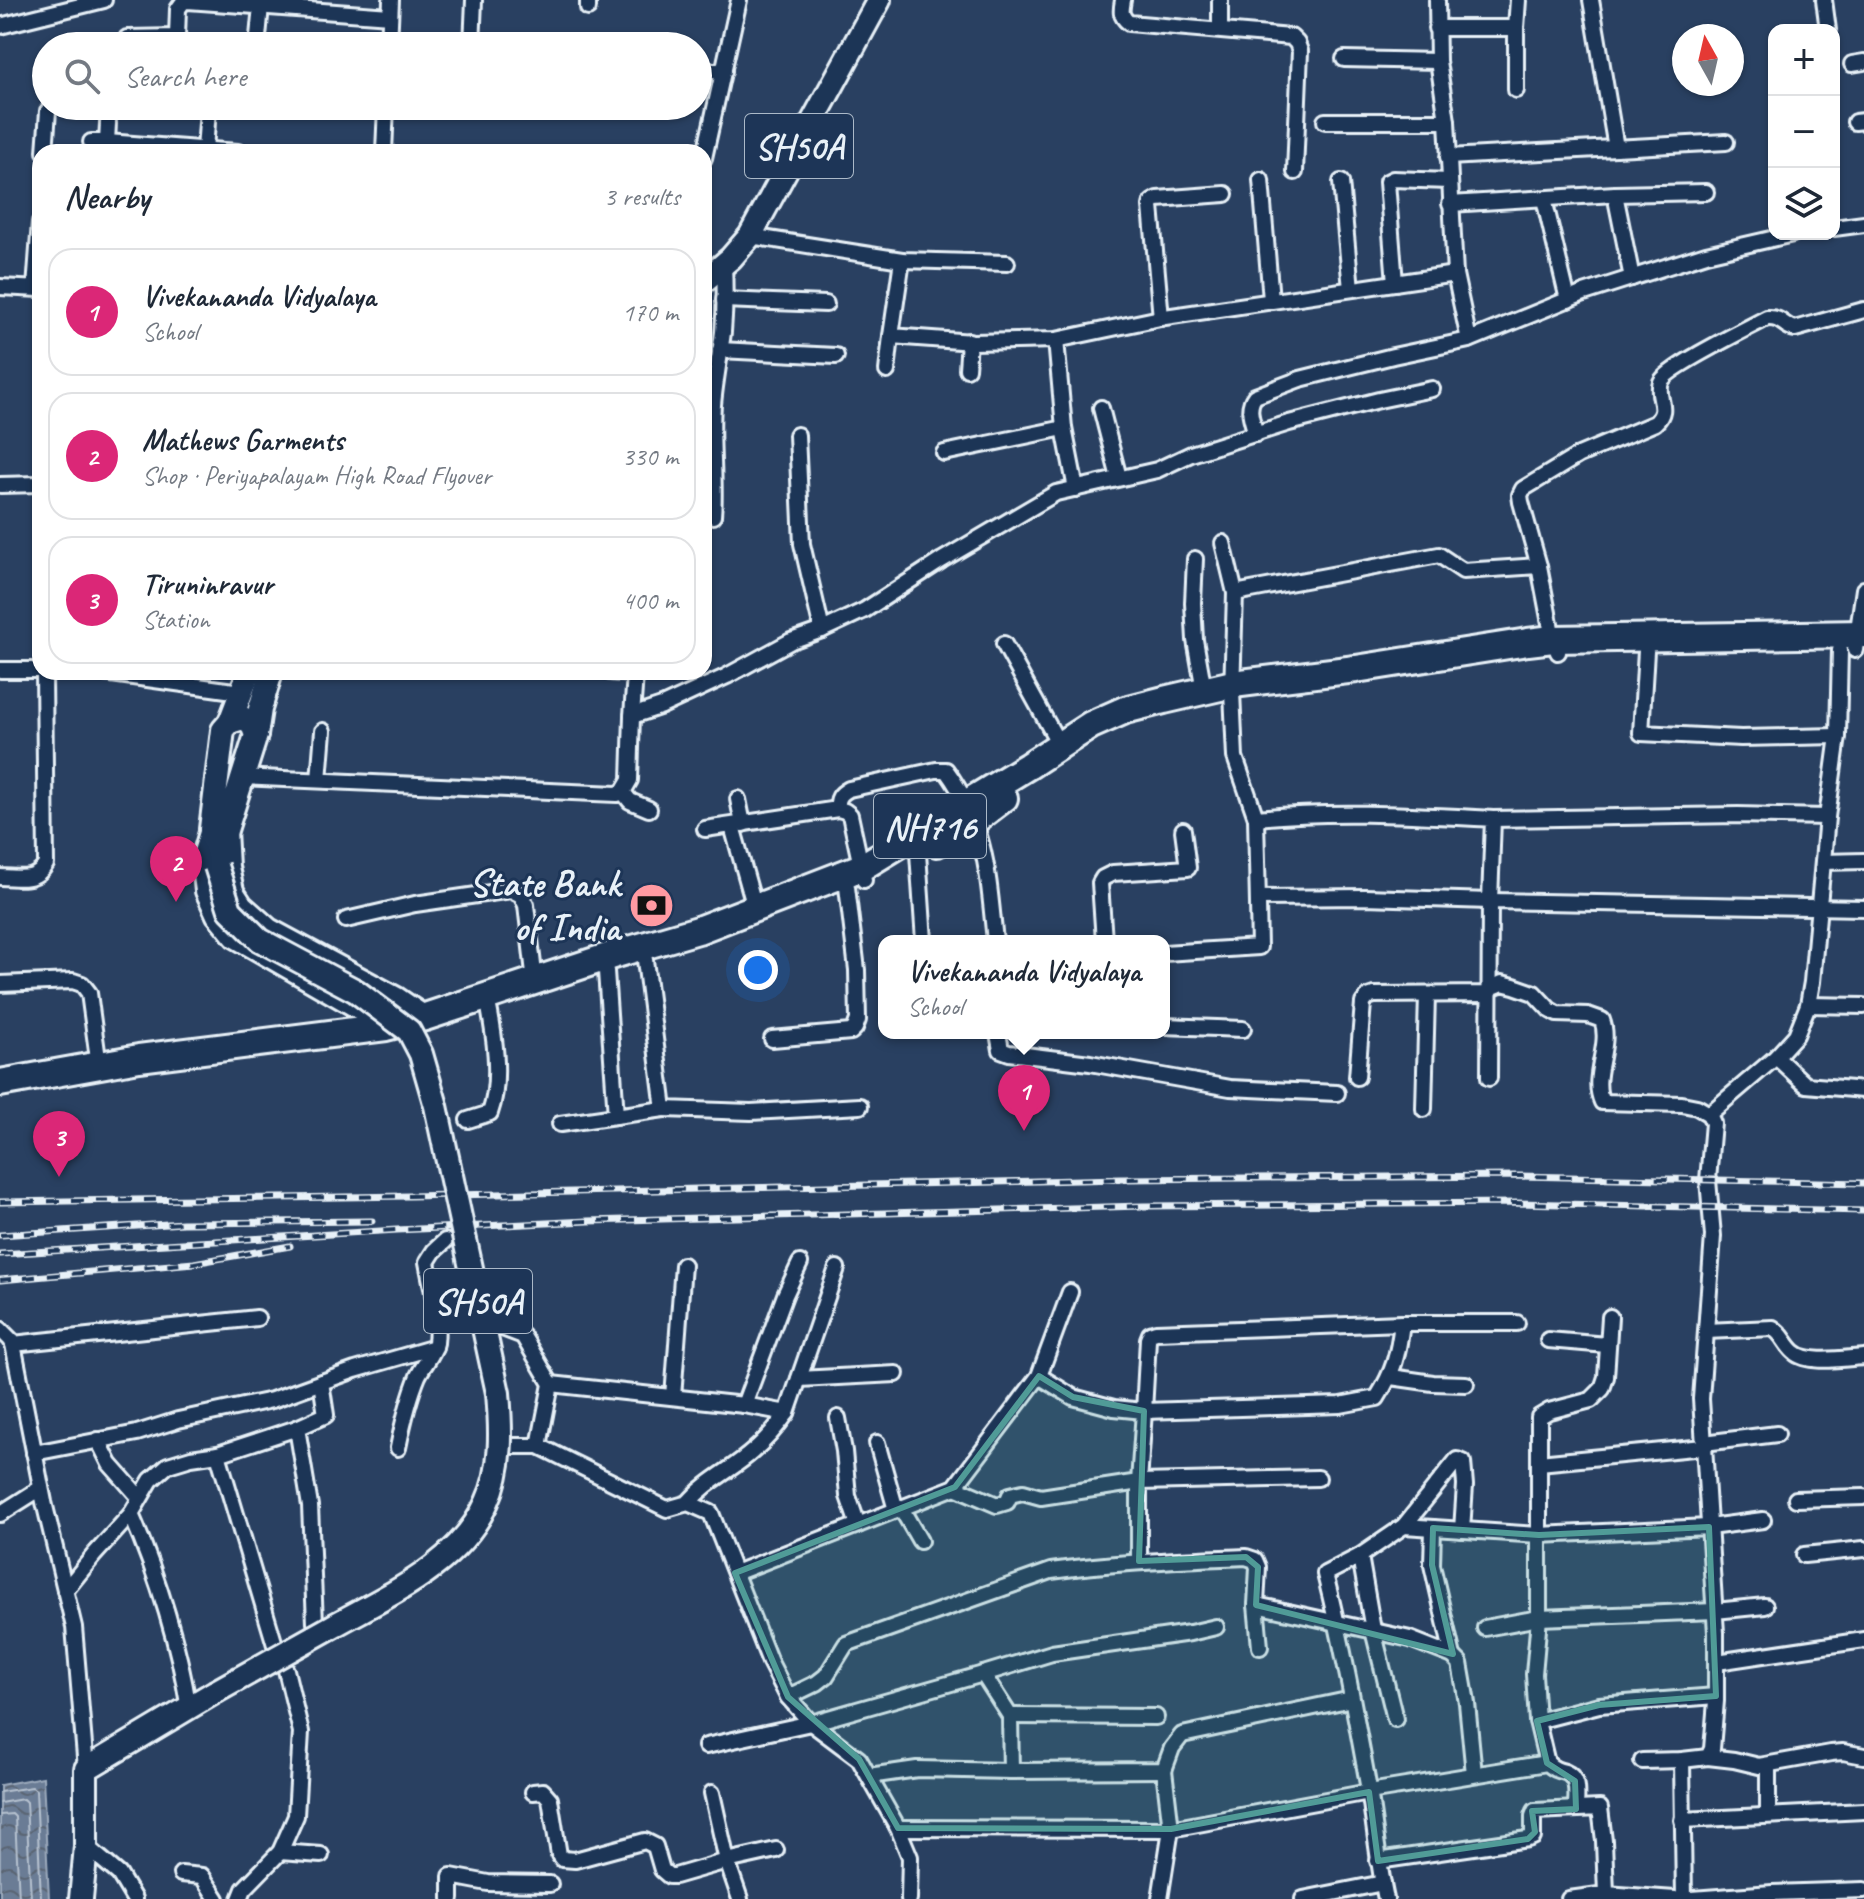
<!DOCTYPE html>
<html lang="en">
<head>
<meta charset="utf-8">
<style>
	body { margin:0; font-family:Caveat,sans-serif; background:#f2f2f3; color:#1f2937 }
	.controls { position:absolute; right:24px; top:24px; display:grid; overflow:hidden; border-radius:16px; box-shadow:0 2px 6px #0004 }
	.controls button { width:72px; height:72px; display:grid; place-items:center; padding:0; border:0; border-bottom:2px solid #e0e1e3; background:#fff; color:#1f2937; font:40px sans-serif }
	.compass { position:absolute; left:1672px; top:24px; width:72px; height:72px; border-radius:50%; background:#fff; box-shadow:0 2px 6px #0004; rotate:352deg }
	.you { position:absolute; left:758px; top:970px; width:28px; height:28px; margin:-20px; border:6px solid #fff; border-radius:50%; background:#1a73e8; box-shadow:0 0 0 12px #1a73e833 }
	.badge { display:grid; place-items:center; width:52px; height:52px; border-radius:50%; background:#db2777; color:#fff; font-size:26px; font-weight:700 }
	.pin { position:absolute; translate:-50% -66px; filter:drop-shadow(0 2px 4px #0008) }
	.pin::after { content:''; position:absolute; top:42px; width:28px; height:24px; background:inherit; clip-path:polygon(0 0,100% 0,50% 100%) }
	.popup { position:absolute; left:878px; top:935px; width:292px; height:104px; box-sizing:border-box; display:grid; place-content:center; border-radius:16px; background:#fff; filter:drop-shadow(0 2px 6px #0005); font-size:26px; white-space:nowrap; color:#747a83 }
	.popup b { font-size:30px; color:#1f2937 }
	.popup::after { content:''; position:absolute; left:50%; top:100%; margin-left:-16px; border:16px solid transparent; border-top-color:#fff }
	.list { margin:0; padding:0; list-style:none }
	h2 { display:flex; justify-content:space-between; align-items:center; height:104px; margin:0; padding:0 32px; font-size:34px }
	h2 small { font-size:26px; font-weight:400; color:#747a83 }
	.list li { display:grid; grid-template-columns:52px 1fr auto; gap:24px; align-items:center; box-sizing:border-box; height:128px; margin:0 16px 16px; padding:0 16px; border:2px solid #e0e1e3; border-radius:24px }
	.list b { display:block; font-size:30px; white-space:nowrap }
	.list p { margin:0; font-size:26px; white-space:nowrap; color:#747a83 }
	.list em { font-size:26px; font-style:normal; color:#747a83 }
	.icon { flex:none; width:44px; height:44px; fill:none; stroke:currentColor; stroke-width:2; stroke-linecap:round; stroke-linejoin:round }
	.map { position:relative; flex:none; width:1864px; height:1899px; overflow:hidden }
	.search { position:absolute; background:#fff; box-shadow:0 2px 6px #0004; left:32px; top:32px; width:680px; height:88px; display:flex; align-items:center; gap:20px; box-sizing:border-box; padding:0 28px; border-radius:44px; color:#747a83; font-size:30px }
	.panel { position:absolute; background:#fff; box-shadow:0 2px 6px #0004; left:32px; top:144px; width:680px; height:536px; border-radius:24px }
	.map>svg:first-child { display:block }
</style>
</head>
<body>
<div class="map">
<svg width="1864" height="1899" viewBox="0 0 1864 1899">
	<defs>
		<pattern id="water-waves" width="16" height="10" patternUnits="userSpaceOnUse" patternTransform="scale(2)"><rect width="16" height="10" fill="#6b7c95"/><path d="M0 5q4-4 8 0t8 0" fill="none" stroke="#5a6573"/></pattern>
	</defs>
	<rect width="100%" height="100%" fill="#294061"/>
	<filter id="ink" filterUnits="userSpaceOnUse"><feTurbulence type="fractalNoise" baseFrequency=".0125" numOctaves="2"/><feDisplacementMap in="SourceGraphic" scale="16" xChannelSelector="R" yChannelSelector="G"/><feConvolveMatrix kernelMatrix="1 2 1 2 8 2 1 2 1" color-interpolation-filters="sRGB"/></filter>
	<g filter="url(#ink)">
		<path fill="url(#water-waves)" stroke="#9dabbd" stroke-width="2" d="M 43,1777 L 49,1899 L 0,1899 L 0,1785 Z"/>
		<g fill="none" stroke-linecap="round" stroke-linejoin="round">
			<g stroke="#b6c2d0" stroke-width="2">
				<path d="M 0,1792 L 32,1787 L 36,1790 L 41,1899"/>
				<path d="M 0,1803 L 23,1799 L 26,1802 L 31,1899"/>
				<path d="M 0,1815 L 12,1814 L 15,1817 L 19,1899"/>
			</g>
			<defs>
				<g id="street">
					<path d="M 1123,0 C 1121,11 1120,16 1129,23 L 1291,37 L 1297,43 L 1300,51 L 1295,172"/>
					<path d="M 1437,0 L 1438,61 L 1447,121 L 1455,274 L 1469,340"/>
					<path d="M 1591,0 L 1616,148"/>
					<path d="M 1824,0 L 1828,30"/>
					<path d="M 588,8 L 588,0"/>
					<path d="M 0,26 L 104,0"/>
					<path d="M 1436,28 L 1516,28 L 1516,90"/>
					<path d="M 1516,28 L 1518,0"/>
					<path d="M 1220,30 L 1220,0"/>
					<path d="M 258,37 L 261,6"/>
					<path d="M 127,38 L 177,37 L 178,9 L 183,2 L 188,1 L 390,16"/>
					<path d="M 389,46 L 391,0"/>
					<path d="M 472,46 L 474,0"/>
					<path d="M 1344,59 L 1438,61"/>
					<path d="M 1852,64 L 1864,62"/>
					<path d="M 698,71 L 724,71"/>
					<path d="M 1325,121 L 1447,121"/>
					<path d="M 1855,122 L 1864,121"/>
					<path d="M 91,142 L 107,142 L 108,123"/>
					<path d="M 205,150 L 208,109"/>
					<path d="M 45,152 L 48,111"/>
					<path d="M 106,152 L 107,142 L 238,152"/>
					<path d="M 384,152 L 386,106"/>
					<path d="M 1448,157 L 1726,142"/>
					<path d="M 704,158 L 739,0"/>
					<path d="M 1261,180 L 1271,300"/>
					<path d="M 1341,182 L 1351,289"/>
					<path d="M 1615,194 L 1632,278"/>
					<path d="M 1544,199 L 1568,300"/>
					<path d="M 1450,204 L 1615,194 L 1706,192"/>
					<path d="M 1834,228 L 1864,224"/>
					<path d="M 750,236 L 902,260 L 1007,263"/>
					<path d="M 902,260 L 891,336 L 973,342 L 1056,340 L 1165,317 L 1455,274"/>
					<path d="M 1395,283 L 1387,182 L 1393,179 L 1449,181"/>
					<path d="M 0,287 L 40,289"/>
					<path d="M 35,288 L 40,222"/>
					<path d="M 724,300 L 826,304"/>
					<path d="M 1161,318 L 1151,206 L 1152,202 L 1157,199 L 1225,194"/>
					<path d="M 1056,340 L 1064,428 L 1076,489"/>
					<path d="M 720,350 L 836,356"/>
					<path d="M 967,369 L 969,341"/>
					<path d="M 887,371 L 891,336"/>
					<path d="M 1101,408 L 1119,478"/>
					<path d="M 1256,434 C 1252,420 1246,408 1255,396 L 1300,379 L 1393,356 L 1469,340 L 1584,293 L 1706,254 L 1793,234"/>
					<path d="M 797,435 L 802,544 L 822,630"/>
					<path d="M 944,453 L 1064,428"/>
					<path d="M 0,485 L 40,484"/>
					<path d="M 713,516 C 716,480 710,442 713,405 C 715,381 720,356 723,332 C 725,309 725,286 724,264"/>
					<path d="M 1223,543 L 1235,593"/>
					<path d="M 1195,559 L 1193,603 L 1195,640 L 1204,690"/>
					<path d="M 1539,566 L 1521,502 L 1520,495 L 1523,489 L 1579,455 L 1655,423 C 1671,408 1655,398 1661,382 C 1666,368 1750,327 1767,318 C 1783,317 1783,327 1795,329 L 1864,310"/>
					<path d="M 1004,644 L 1060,746"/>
					<path d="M 1855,650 L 1864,589"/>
					<path d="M 1646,651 L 1641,733 L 1741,738 L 1838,736"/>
					<path d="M 0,670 L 40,670"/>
					<path d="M 97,672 L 241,692"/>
					<path d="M 610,672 L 635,674 L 632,716 L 662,706 L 727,676 L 791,641 L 822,630 L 865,610 L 942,560 L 1056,493 L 1157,470 L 1191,454 L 1289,423 L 1379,400 L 1432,389"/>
					<path d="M 242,777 L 617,794 L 623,792 L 630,780 L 632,716"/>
					<path d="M 319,780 L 323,731"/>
					<path d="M 623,792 L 630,801 L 649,809"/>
					<path d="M 738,799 L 743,824"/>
					<path d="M 838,809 C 837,798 840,794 849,789 L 936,770 L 946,770 C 987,826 988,876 995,941"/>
					<path d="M 1256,818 C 1336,810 1414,815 1493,819 L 1490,901 L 1365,897 L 1258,898"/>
					<path d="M 1493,819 L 1738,815 L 1827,817 L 1838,736 L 1840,650"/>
					<path d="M 732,826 L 755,908"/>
					<path d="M 705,829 L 838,809 L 845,811 L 850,815 L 864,880"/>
					<path d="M 918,853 L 924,941"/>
					<path d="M 1823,862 L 1864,861"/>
					<path d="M 0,877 C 19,877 35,883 46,864 L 44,672"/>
					<path d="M 346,920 L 415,904 L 511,890 L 521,895 L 526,905 L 535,982"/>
					<path d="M 1104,941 L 1100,883 L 1103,878 L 1113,873 L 1188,868 L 1183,830"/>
					<path d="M 1164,953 L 1259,947 L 1256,818 L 1235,757 L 1232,692 L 1235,593 L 1439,555 L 1463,571 L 1539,566 L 1553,639 L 1558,652"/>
					<path d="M 645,960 L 664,1109 L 751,1112 L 860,1106"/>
					<path d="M 606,971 L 616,1116"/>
					<path d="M 0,984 L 73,981 L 82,984 L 89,993 L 99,1066"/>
					<path d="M 1808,1005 L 1864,1006"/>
					<path d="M 1164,1026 L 1243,1029"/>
					<path d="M 998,1033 L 1001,1050 L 1009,1053 L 1090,1063 L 1230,1088 L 1337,1093"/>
					<path d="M 772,1039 L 851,1032 L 855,1028 L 858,1020 L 857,970 L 847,887"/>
					<path d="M 1776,1057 L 1806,1085 L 1864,1090"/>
					<path d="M 1357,1077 L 1363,1003 L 1368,997 L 1374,995 L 1488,994 L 1493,987 L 1498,985 L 1502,983 L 1514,986 L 1534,993 L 1550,1010 L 1557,1014 L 1588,1015 L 1602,1020 C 1612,1046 1590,1076 1602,1102 L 1682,1104 L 1697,1107 L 1709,1114 L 1713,1123 L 1708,1180 L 1713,1236 L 1701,1399 L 1716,1633 L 1716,1701 L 1712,1749 L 1708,1757 L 1682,1760 L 1642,1761"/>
					<path d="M 1489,1078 L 1490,901 L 1864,908"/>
					<path d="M 1424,1109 L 1427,995"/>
					<path d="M 1709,1114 L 1776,1057 L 1796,1035 L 1808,1005 L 1812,982 L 1827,817"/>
					<path d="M 468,1120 L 490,1113 C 502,1079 494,1032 487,997"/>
					<path d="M 560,1124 L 664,1109"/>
					<path d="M 1402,1323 C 1398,1355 1394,1371 1377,1398 L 1340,1405 L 1144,1411 L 1148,1339 L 1150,1334 L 1156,1332 Z"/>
					<path d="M 1402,1323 L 1517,1323"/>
					<path d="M 497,1326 L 523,1336 L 551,1384 L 539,1446"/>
					<path d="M 0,1329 L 11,1340 L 13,1344 L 44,1502 L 74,1627 L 86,1769"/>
					<path d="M 1706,1331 L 1773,1328 C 1783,1334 1785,1344 1794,1352 C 1808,1365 1846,1358 1864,1357"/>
					<path d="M 1548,1340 L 1607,1345"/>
					<path d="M 13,1344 L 257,1318"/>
					<path d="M 1391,1377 L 1433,1383 L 1466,1384"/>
					<path d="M 799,1379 L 896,1374"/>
					<path d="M 551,1384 L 744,1405 L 787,1413"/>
					<path d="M 673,1397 L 683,1265"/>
					<path d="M 744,1405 L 785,1295 L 800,1263"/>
					<path d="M 838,1418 L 844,1451 L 848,1496 L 858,1525"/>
					<path d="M 297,1428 L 310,1506 L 315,1623"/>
					<path d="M 98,1440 L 110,1464 L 140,1498"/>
					<path d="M 877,1443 L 896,1510"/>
					<path d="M 1704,1443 L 1777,1434"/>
					<path d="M 514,1446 L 539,1446 L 667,1509 L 688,1503 L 711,1513 L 770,1662 L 788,1697 L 811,1723 L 859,1759 L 898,1828 L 910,1857 L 909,1899"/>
					<path d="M 398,1448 C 403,1423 408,1400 418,1376 C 423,1365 434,1354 436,1343 C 439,1315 432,1288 427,1262 L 434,1251 L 445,1241"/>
					<path d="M 34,1453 L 137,1433 L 178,1420 L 272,1400 L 355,1370 L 435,1347"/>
					<path d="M 218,1454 L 275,1645"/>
					<path d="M 1539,1463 L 1704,1447"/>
					<path d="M 955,1487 L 997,1505 L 1007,1502 L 1010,1495 L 1023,1492 L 1041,1497 L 1139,1482 L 1144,1411 L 1114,1408 L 1073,1397 L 1039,1376"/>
					<path d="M 1796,1499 L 1864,1497"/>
					<path d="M 688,1503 C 706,1481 732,1470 753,1451 C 766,1440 777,1427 787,1413 L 837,1268"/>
					<path d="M 901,1508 L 920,1541"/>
					<path d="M 0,1514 L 41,1488"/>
					<path d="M 131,1514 C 158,1577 178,1641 189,1709"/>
					<path d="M 1404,1526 L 1539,1535 L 1709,1527 L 1763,1520"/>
					<path d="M 1433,1528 L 1432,1565 L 1453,1656"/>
					<path d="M 1804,1555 L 1864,1549"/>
					<path d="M 1360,1556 L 1373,1630 L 1395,1719"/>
					<path d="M 1139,1561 L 1139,1482 L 1318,1478"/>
					<path d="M 735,1573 L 955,1487 L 1039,1376 L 1070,1292"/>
					<path d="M 65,1591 L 94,1555 L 131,1514 L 151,1480 L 168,1465 L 191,1458 L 218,1454 L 297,1428 L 326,1415 L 321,1382"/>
					<path d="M 1256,1605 L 1410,1639 L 1453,1656 L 1460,1663 L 1467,1703 L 1474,1774"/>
					<path d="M 1485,1628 L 1539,1618 L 1715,1611 L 1765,1606"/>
					<path d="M 1717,1662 L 1864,1640"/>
					<path d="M 983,1674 L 1010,1716 L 1011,1771"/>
					<path d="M 788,1697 L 817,1683 L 826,1676 L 846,1644 L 1051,1571 C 1116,1562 1181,1560 1246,1557 L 1255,1560 L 1258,1567 L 1256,1605 L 1260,1647"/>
					<path d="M 1010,1716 L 1156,1717"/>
					<path d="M 1537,1721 L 1534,1674 L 1539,1618 L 1539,1417 L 1549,1411 L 1591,1400 L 1602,1389 L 1606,1377 L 1610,1317"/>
					<path d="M 706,1746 L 811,1723 L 983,1674 L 1052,1653 L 1190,1633 L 1216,1627"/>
					<path d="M 1708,1757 L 1734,1760 L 1759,1766 L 1831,1753 L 1843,1752 L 1864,1756"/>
					<path d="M 1682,1760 L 1684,1899"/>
					<path d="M 1547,1763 L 1537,1721 L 1599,1705 L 1716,1696"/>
					<path d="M 1768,1766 L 1768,1815"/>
					<path d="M 869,1776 L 917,1769 L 1011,1771 L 1164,1770 L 1172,1748 L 1182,1735 L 1352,1699"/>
					<path d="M 533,1792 L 543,1791 L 550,1799 L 559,1855 L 562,1859 L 575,1860 L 645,1841 L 655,1846 L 662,1870 L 669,1876 L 675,1876 L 727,1861 L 740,1899"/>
					<path d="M 712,1793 L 727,1861 L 776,1850"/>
					<path d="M 1682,1820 L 1864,1811"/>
					<path d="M 898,1828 L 1171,1829 L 1369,1792 L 1547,1763 C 1554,1769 1557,1770 1565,1772 C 1580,1778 1576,1796 1576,1809"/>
					<path d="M 86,1846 L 119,1874 L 134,1899"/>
					<path d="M 280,1852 L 321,1855"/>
					<path d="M 1378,1861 L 1528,1839 L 1533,1837 L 1533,1816 L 1535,1811 L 1600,1808 L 1604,1841 L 1606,1894 L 1675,1899"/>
					<path d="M 181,1874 L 202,1876 L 217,1899"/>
					<path d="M 240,1899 L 244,1889 L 280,1852 L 296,1816 L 301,1732 L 286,1670"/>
					<path d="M 451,1899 L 451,1876 L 488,1883 L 550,1884"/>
					<path d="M 1160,1899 L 1171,1829 L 1164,1770"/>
					<path d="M 1303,1899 L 1383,1883"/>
					<path d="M 1386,1899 C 1378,1863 1375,1827 1369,1790 C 1356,1718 1343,1645 1325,1574 L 1360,1556 L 1404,1526 L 1457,1460 L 1463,1462 L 1465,1485 L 1462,1530"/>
					<path d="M 1569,1899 L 1606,1894 L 1606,1899"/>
					<path d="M 1692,1899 L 1772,1893 L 1864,1890"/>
				</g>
				<g id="secondary">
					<path d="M 211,829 L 202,859 L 206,891 L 217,915 L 235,937 L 386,1024"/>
					<path d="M 226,830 L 228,867 L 233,891 L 242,905 L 269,929 L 397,998 L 425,1017"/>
				</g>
				<g id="primary">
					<path d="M 704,281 L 731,258 L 750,236 L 879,0"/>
					<path d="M 230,722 L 249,672"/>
					<path d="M 256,735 L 260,709 L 271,672"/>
					<path d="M 216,866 L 216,853 L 211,829 L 223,730 L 230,722 L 243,718 L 251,722 L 256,735 L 226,830 L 216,853"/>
					<path d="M 81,1899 L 86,1846 L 86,1769 L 215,1692"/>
				</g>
				<g id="highway">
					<path d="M 937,843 L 975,820 L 1004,798"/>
					<path d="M 0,1083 L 139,1058 L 386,1027 L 425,1017 L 616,954 L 698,930 L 862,867 L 1028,766 L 1091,725 L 1125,710 L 1164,700 L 1233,684 L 1356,669 L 1528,642 L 1553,639 L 1864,634"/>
				</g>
			</defs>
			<use href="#street" stroke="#e8f1f8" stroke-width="20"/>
			<use href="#secondary" stroke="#e8f1f8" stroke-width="26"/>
			<use href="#primary" stroke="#e8f1f8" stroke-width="28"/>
			<use href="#highway" stroke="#e8f1f8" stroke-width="32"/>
			<use href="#street" stroke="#1d3557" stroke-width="14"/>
			<use href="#secondary" stroke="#1d3557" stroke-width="20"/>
			<use href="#primary" stroke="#1d3557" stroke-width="22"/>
			<use href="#highway" stroke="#1d3557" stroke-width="26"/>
			<defs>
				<g id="rail">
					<path d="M 0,1202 L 410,1196 L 1121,1179 L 1518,1176 L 1864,1183"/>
					<path d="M 0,1235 L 183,1223 L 372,1221"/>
					<path d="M 0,1254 L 397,1230 L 588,1221 L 1143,1206 L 1517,1203 L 1864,1211"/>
					<path d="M 0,1280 L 194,1263 L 290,1246"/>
				</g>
			</defs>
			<use href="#rail" stroke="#e8f1f8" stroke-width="7"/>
			<use href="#rail" stroke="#1d3557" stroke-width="4" stroke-dasharray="12" stroke-linecap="butt"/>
			<defs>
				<path id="primary-bridge" d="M 215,1692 C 255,1670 294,1648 333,1626 C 390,1594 459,1565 487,1502 C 503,1468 501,1429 498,1393 L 436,1106 L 421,1054 L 409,1031 L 356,991 L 260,940 L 230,910 L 216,866"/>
			</defs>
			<use href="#primary-bridge" stroke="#e8f1f8" stroke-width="28" stroke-linecap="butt"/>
			<use href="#primary-bridge" stroke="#1d3557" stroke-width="22"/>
		</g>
	</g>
	<path fill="#509b97" fill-opacity="0.2" stroke="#509b97" stroke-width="6" stroke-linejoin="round" d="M 1039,1376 L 1073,1397 L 1144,1411 L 1139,1561 L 1246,1557 L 1258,1567 L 1256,1605 L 1453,1654 L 1432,1565 L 1433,1528 L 1539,1535 L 1709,1527 L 1716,1696 L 1599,1705 L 1537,1721 L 1547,1763 L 1575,1781 L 1576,1809 L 1532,1811 L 1535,1832 L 1528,1839 L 1378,1861 L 1369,1792 L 1171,1829 L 898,1828 L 859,1759 L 788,1697 L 735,1573 L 955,1487 Z"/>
	<defs>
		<symbol id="bank-disc" viewBox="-11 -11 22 22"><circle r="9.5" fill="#ff9aa2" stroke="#1d3557"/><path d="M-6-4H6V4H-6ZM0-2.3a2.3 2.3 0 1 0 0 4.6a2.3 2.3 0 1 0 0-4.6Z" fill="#111"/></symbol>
	</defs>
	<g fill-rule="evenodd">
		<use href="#bank-disc" x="626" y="880" width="51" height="51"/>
	</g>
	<g text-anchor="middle" stroke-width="6" stroke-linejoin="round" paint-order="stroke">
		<g fill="#1d3557" stroke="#abb9c8" stroke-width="2">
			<rect x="745" y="114" width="108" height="64" rx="6"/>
			<rect x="874" y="794" width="112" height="64" rx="6"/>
			<rect x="424" y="1269" width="108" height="64" rx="6"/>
		</g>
		<g font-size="36" font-weight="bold" fill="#e8f1f8">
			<text x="799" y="159">SH50A</text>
			<text x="930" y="839">NH716</text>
			<text x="478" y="1314">SH50A</text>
		</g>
		<g font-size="38" font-weight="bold" fill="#e8f1f8" stroke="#1d3557" text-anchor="end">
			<text x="620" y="896">State Bank<tspan x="620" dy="44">of India</tspan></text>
		</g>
	</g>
</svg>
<div class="controls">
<button>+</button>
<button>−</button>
<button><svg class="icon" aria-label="layers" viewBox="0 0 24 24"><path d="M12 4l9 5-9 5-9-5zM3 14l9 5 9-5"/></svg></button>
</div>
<svg class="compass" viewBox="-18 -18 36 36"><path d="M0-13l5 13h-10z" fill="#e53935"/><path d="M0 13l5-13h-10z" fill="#747a83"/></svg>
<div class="you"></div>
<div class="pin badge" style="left:1024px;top:1131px">1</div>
<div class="popup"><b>Vivekananda Vidyalaya</b>School</div>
<div class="pin badge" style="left:176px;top:902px">2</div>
<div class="pin badge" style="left:59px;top:1177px">3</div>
<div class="search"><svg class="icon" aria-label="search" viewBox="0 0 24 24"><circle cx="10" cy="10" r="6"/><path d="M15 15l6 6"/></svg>Search here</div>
<section class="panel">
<h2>Nearby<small>3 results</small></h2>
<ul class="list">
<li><span class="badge">1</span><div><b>Vivekananda Vidyalaya</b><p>School</p></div><em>170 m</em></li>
<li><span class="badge">2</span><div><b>Mathews Garments</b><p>Shop · Periyapalayam High Road Flyover</p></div><em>330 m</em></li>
<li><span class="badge">3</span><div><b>Tiruninravur</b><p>Station</p></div><em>400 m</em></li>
</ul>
</section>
</div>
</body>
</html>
